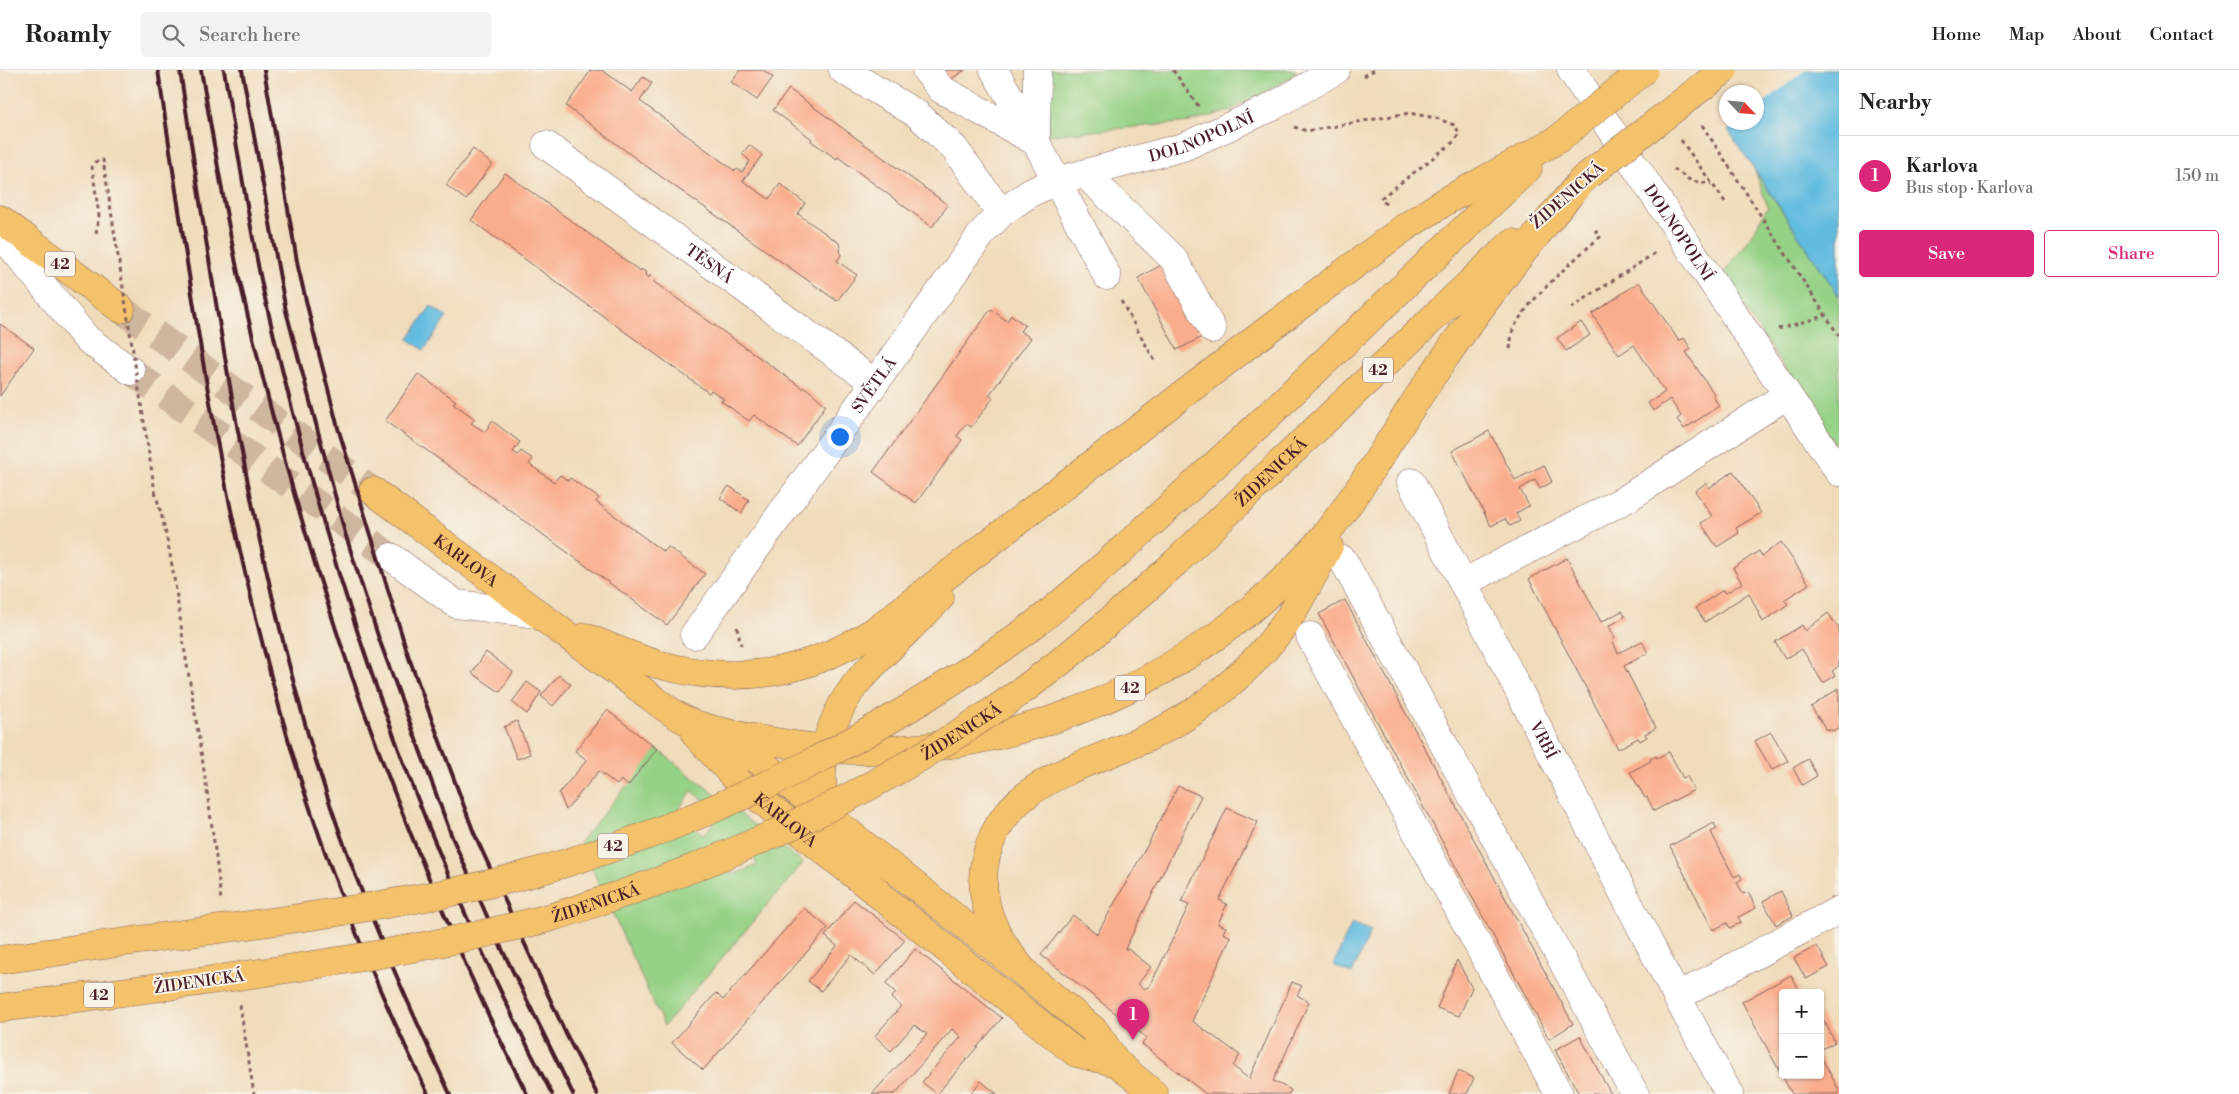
<!DOCTYPE html>
<html lang="en">
<head>
<meta charset="utf-8">
<style>
	body { margin:0; font-family:"Libre Bodoni",serif; background:#f2f2f2; color:#222 }
	.controls { position:absolute; right:15px; bottom:15px; display:grid; overflow:hidden; border-radius:5px; box-shadow:0 1px 4px #0004 }
	.controls button { width:45px; height:45px; display:grid; place-items:center; padding:0; border:0; border-bottom:1px solid #e0e0e0; background:#fff; color:#222; font:25px sans-serif }
	.compass { position:absolute; left:1719px; top:15px; width:45px; height:45px; border-radius:50%; background:#fff; box-shadow:0 1px 4px #0004; rotate:116deg }
	.you { position:absolute; left:839px; top:366px; width:18px; height:18px; margin:-12px; border:4px solid #fff; border-radius:50%; background:#1a73e8; box-shadow:0 0 0 8px #1a73e833 }
	.badge { display:grid; place-items:center; width:32px; height:32px; border-radius:50%; background:#db2777; color:#fff; font-size:16px; font-weight:700 }
	.pin { position:absolute; translate:-50% -41px; filter:drop-shadow(0 1px 2px #0008) }
	.pin::after { content:''; position:absolute; top:26px; width:18px; height:15px; background:inherit; clip-path:polygon(0 0,100% 0,50% 100%) }
	.list { margin:0; padding:0; list-style:none }
	h2 { display:flex; justify-content:space-between; align-items:center; height:65px; margin:0; padding:0 20px; font-size:21px }
	h2 small { font-size:16px; font-weight:400; color:#767676 }
	.list li { display:grid; grid-template-columns:32px 1fr auto; gap:15px; align-items:center; box-sizing:border-box; height:80px; padding:0 20px; border-top:1px solid #e0e0e0 }
	.list b { display:block; font-size:19px; white-space:nowrap }
	.list p { margin:0; font-size:16px; white-space:nowrap; color:#767676 }
	.list em { font-size:16px; font-style:normal; color:#767676 }
	.actions { display:flex; gap:10px; padding:15px 20px }
	.actions a { flex:1; padding:11px 0; border:1px solid #db2777; border-radius:5px; text-align:center; font-size:18px; color:#db2777 }
	.actions .main { background:#db2777; color:#fff }
	.icon { flex:none; width:28px; height:28px; fill:none; stroke:currentColor; stroke-width:2; stroke-linecap:round; stroke-linejoin:round }
	.map { position:relative; flex:none; width:1839px; height:1024px; overflow:hidden }
	header { display:flex; align-items:center; gap:30px; box-sizing:border-box; height:70px; padding:0 25px; background:#fff; border-bottom:1px solid #e0e0e0 }
	header strong { font-size:24px }
	nav { display:flex; gap:28px; margin-inline-start:auto; font-size:18px }
	.search { width:350px; height:45px; background:#f2f2f2; display:flex; align-items:center; gap:12px; box-sizing:border-box; padding:0 18px; border-radius:5px; color:#767676; font-size:19px }
	main { display:flex }
	aside { flex:1; background:#fff }
	.map>svg:first-child { display:block }
</style>
</head>
<body>
<header>
<strong>Roamly</strong>
<div class="search"><svg class="icon" aria-label="search" viewBox="0 0 24 24"><circle cx="10" cy="10" r="6"/><path d="M15 15l6 6"/></svg>Search here</div>
<nav><a>Home</a><a>Map</a><a>About</a><a>Contact</a></nav>
</header>
<main>
<div class="map">
<svg width="1839" height="1024" viewBox="0 0 1839 1024">
	<rect width="100%" height="100%" fill="#f7f3e8"/>
	<filter id="ink" filterUnits="userSpaceOnUse"><feTurbulence type="fractalNoise" baseFrequency=".02" numOctaves="2"/><feDisplacementMap in="SourceGraphic" scale="10" xChannelSelector="R" yChannelSelector="G"/><feConvolveMatrix kernelMatrix="1 2 1 2 8 2 1 2 1" color-interpolation-filters="sRGB"/></filter>
	<filter id="wash" filterUnits="userSpaceOnUse"><feTurbulence type="fractalNoise" baseFrequency=".0096" numOctaves="4" result="noise"/><feDisplacementMap in="SourceGraphic" scale="20" xChannelSelector="R" yChannelSelector="G"/><feGaussianBlur stdDeviation="1.12" result="paint"/><feColorMatrix in="noise" values="0 0 0 0 0 0 0 0 0 0 0 0 0 0 0 0 0 1.4 0 .05"/><feComposite in="paint" operator="in"/></filter>
	<g filter="url(#wash)">
		<rect width="100%" height="100%" fill="#f0dcbb"/>
		<g fill="#96d286" stroke="#707858" fill-rule="evenodd">
			<path d="M 1048,0 L 1296,0 L 1292,7 L 1229,41 L 1191,52 L 1048,65 Z"/>
			<path d="M 1755,101 L 1839,226 L 1839,380 L 1722,205 L 1746,174 L 1768,137 Z"/>
			<path d="M 657,679 L 803,793 L 664,956 L 580,772 ZM 692,721 L 721,743 L 704,765 L 676,743 ZM 744,762 L 757,795 L 732,805 L 719,772 Z"/>
		</g>
		<g fill="#62bce0" stroke="#566e86" fill-rule="evenodd">
			<path d="M 1688,0 L 1839,0 L 1839,226 ZM 1726,22 L 1756,22 L 1756,52 L 1726,52 Z"/>
			<path d="M 431,236 L 447,247 L 424,280 L 408,269 Z"/>
			<path d="M 1352,853 L 1371,861 L 1352,904 L 1333,895 Z"/>
		</g>
		<path fill="#f0dcbb" d="M 1685,0 L 1805,0 L 1757,38 L 1756,22 L 1726,22 L 1726,52 L 1738,53 L 1725,62 Z"/>
		<g id="blocks">
			<g fill="#faad8c">
				<path d="M 591,0 L 602,0 L 632,22 L 643,7 L 652,13 L 640,31 L 735,101 L 737,99 L 742,102 L 750,91 L 742,84 L 749,75 L 762,85 L 743,111 L 769,129 L 780,114 L 805,133 L 798,144 L 839,173 L 841,185 L 837,191 L 857,205 L 837,231 L 646,96 L 566,36 Z"/>
				<path d="M 740,0 L 763,0 L 773,7 L 757,30 L 731,12 Z"/>
				<path d="M 938,0 L 965,0 L 945,13 Z"/>
				<path d="M 789,19 L 948,135 L 932,157 L 838,87 L 837,89 L 821,78 L 811,71 L 812,69 L 773,40 Z"/>
				<path d="M 473,79 L 492,94 L 466,130 L 446,115 Z"/>
				<path d="M 505,103 L 640,201 L 641,199 L 647,203 L 645,205 L 647,206 L 649,208 L 650,205 L 656,209 L 654,212 L 802,318 L 806,318 L 826,335 L 797,376 L 754,345 L 749,351 L 721,331 L 724,329 L 711,320 L 709,323 L 471,150 Z"/>
				<path d="M 1163,194 L 1202,267 L 1177,280 L 1138,208 Z"/>
				<path d="M 1639,212 L 1679,271 L 1684,268 L 1691,279 L 1686,282 L 1714,324 L 1713,326 L 1719,336 L 1684,359 L 1677,349 L 1681,346 L 1670,329 L 1653,341 L 1648,333 L 1665,322 L 1634,275 L 1619,285 L 1592,244 Z"/>
				<path d="M 991,239 L 1007,251 L 1011,245 L 1025,255 L 1020,261 L 1031,268 L 989,325 L 993,328 L 976,351 L 971,357 L 966,354 L 957,366 L 962,370 L 916,433 L 873,402 Z"/>
				<path d="M 1581,252 L 1590,265 L 1566,281 L 1557,268 Z"/>
				<path d="M 0,254 L 34,278 L 0,326 Z"/>
				<path d="M 418,304 L 456,331 L 453,333 L 475,349 L 471,353 L 485,362 L 492,351 L 520,372 L 513,382 L 518,385 L 521,381 L 533,389 L 529,394 L 554,412 L 560,405 L 568,411 L 570,408 L 599,428 L 596,432 L 664,482 L 668,477 L 705,504 L 667,555 L 456,401 L 385,351 Z"/>
				<path d="M 1489,361 L 1515,410 L 1544,395 L 1552,412 L 1540,419 L 1535,410 L 1520,419 L 1529,436 L 1516,443 L 1520,451 L 1510,456 L 1505,449 L 1491,456 L 1452,381 Z"/>
				<path d="M 1733,401 L 1761,443 L 1736,458 L 1739,463 L 1717,477 L 1701,453 L 1712,446 L 1695,421 L 1706,413 L 1709,418 Z"/>
				<path d="M 729,416 L 749,430 L 741,443 L 720,428 Z"/>
				<path d="M 1781,472 L 1809,514 L 1784,530 L 1788,534 L 1763,552 L 1749,523 L 1705,552 L 1696,538 L 1723,520 L 1726,523 L 1742,513 L 1733,498 L 1759,481 L 1762,486 Z"/>
				<path d="M 1567,488 L 1601,552 L 1622,541 L 1625,547 L 1609,556 L 1615,568 L 1612,570 L 1618,583 L 1642,571 L 1648,583 L 1624,596 L 1656,658 L 1645,664 L 1647,667 L 1640,671 L 1638,668 L 1618,679 L 1529,509 Z"/>
				<path d="M 1345,530 L 1573,954 L 1549,969 L 1319,544 Z"/>
				<path d="M 1828,543 L 1839,559 L 1839,596 L 1832,601 L 1835,606 L 1823,613 L 1802,579 L 1785,589 L 1775,572 L 1802,555 L 1805,561 Z"/>
				<path d="M 486,582 L 513,602 L 500,622 L 472,603 Z"/>
				<path d="M 559,605 L 571,614 L 553,636 L 541,626 Z"/>
				<path d="M 527,612 L 541,622 L 527,644 L 512,632 Z"/>
				<path d="M 1839,618 L 1839,657 L 1833,661 L 1826,659 L 1811,637 Z"/>
				<path d="M 607,640 L 657,679 L 628,716 L 621,710 L 617,715 L 599,701 L 566,740 L 559,723 L 587,690 L 575,681 Z"/>
				<path d="M 517,651 L 530,684 L 517,689 L 504,657 Z"/>
				<path d="M 1771,662 L 1788,691 L 1772,700 L 1755,671 Z"/>
				<path d="M 1669,682 L 1683,708 L 1687,706 L 1694,720 L 1654,741 L 1647,727 L 1645,728 L 1630,702 L 1651,691 L 1650,689 L 1656,686 L 1657,688 Z"/>
				<path d="M 1808,689 L 1817,706 L 1802,715 L 1793,698 Z"/>
				<path d="M 1178,716 L 1201,726 L 1125,879 L 1128,879 L 1151,897 L 1138,914 L 1144,919 L 1150,916 L 1189,835 L 1181,832 L 1227,738 L 1258,752 L 1219,830 L 1227,834 L 1218,854 L 1226,857 L 1223,863 L 1231,867 L 1192,951 L 1240,985 L 1233,996 L 1249,1009 L 1292,912 L 1302,916 L 1297,925 L 1309,932 L 1273,1011 L 1291,1020 L 1289,1024 L 1206,1024 L 1142,974 L 1147,968 L 1041,885 L 1073,845 L 1097,864 L 1148,774 Z"/>
				<path d="M 1714,753 L 1717,759 L 1711,762 L 1734,807 L 1740,804 L 1742,809 L 1737,812 L 1743,824 L 1748,822 L 1756,838 L 1738,847 L 1741,852 L 1730,858 L 1727,853 L 1713,860 L 1670,776 Z"/>
				<path d="M 1781,821 L 1793,846 L 1776,855 L 1763,831 Z"/>
				<path d="M 854,830 L 905,870 L 875,905 L 851,885 L 821,921 L 808,911 L 837,876 L 825,866 Z"/>
				<path d="M 804,838 L 828,858 L 703,1000 L 672,973 L 716,923 L 723,930 Z"/>
				<path d="M 1817,876 L 1829,897 L 1806,909 L 1794,888 Z"/>
				<path d="M 915,879 L 1002,948 L 937,1024 L 922,1012 L 961,967 L 952,959 L 895,1024 L 872,1024 L 927,964 L 914,955 L 891,981 L 875,966 L 901,936 L 891,928 L 896,923 L 886,914 Z"/>
				<path d="M 1457,890 L 1472,918 L 1459,946 L 1437,938 Z"/>
				<path d="M 1791,905 L 1800,921 L 1783,923 L 1783,1005 L 1820,1005 L 1820,985 L 1839,1020 L 1839,1024 L 1792,1024 L 1742,932 Z"/>
				<path d="M 1820,943 L 1835,972 L 1820,980 Z"/>
				<path d="M 1580,966 L 1599,1002 L 1611,1024 L 1579,1024 L 1555,980 Z"/>
				<path d="M 1458,1001 L 1474,1008 L 1467,1024 L 1449,1024 Z"/>
				<path d="M 981,1011 L 997,1024 L 970,1024 Z"/>
			</g>
		</g>
	</g>
	<g filter="url(#ink)">
		<use href="#blocks" fill-opacity="0" stroke="#84615d" stroke-width="1"/>
		<g fill="none" stroke-linecap="round" stroke-linejoin="round">
			<path stroke="#cfb69e" stroke-width="28" stroke-dasharray="28 14" stroke-linecap="butt" d="M 131,301 L 391,487"/>
			<path stroke="#cfb69e" stroke-width="28" stroke-dasharray="28 14" stroke-linecap="butt" d="M 121,239 L 373,421"/>
			<defs>
				<g id="minor">
					<path d="M 843,0 L 917,44 L 954,78 L 1001,143"/>
					<path d="M 926,0 L 941,19 L 1036,72 L 994,0"/>
					<path d="M 1037,0 L 1036,72 L 1107,206"/>
					<path id="s1" d="M 1571,0 L 1839,402"/>
					<path id="s2" d="M 546,75 L 875,313"/>
					<path d="M 1085,104 L 1173,188 L 1212,259"/>
					<path d="M 0,163 L 87,269 L 131,301"/>
					<path id="s3" d="M 1411,412 L 1677,927 L 1729,1024"/>
					<path d="M 391,487 L 456,534 L 538,544"/>
					<path d="M 1343,490 L 1635,1024"/>
					<path d="M 1463,513 L 1626,429 L 1787,325"/>
					<path id="s4" d="M 694,565 L 983,162 L 1001,143 L 1030,123 L 1056,111 L 1183,77 L 1270,38 L 1336,0"/>
					<path d="M 1310,566 L 1559,1024"/>
					<path d="M 1677,927 L 1839,840"/>
				</g>
				<g id="major">
					<path d="M 0,149 L 121,239"/>
					<path id="s5" d="M 373,421 L 553,555"/>
					<path d="M 704,661 L 758,690 L 1001,884 L 1095,961 L 1117,993 L 1154,1024"/>
					<path id="s6" d="M 696,665 L 740,713 L 1076,983 L 1117,993"/>
				</g>
				<g id="highway">
					<path d="M 1145,459 L 1253,360 L 1528,98"/>
					<path id="s7" d="M 1176,492 L 1512,173"/>
					<path d="M 553,555 C 583,577 613,599 643,621 C 655,630 668,641 681,648 C 703,660 751,668 776,672 C 974,708 1191,623 1320,471 C 1364,418 1396,358 1435,302 C 1480,235 1530,171 1583,109"/>
					<path d="M 585,567 C 608,576 632,587 657,594 C 737,616 802,605 873,562 L 1274,255 L 1404,158 L 1446,131 L 1557,70"/>
					<path d="M 880,825 C 836,781 808,728 829,665 C 836,645 846,625 860,609 C 885,581 914,555 940,528"/>
					<path d="M 1030,908 C 1002,878 978,840 984,797 C 997,712 1082,698 1147,668 C 1168,658 1188,646 1206,633 C 1239,608 1270,578 1292,543 C 1305,521 1317,498 1329,476"/>
					<path d="M 0,938 L 198,912"/>
				</g>
			</defs>
			<use href="#minor" stroke="#84615d" stroke-width="29"/>
			<use href="#major" stroke="#84615d" stroke-width="29"/>
			<use href="#highway" stroke="#84615d" stroke-width="29"/>
			<g stroke="#84615d" stroke-width="3" stroke-dasharray="4 4" stroke-linecap="butt">
				<path d="M 1173,0 L 1199,37"/>
				<path d="M 1364,6 L 1374,0"/>
				<path d="M 1702,55 L 1839,266"/>
				<path d="M 1294,57 L 1307,61 L 1409,43 L 1436,48 L 1454,55 L 1459,62 L 1456,70 L 1381,128 L 1387,136"/>
				<path d="M 1681,70 L 1725,132"/>
				<path d="M 1674,99 L 1691,111 L 1711,114"/>
				<path d="M 96,163 L 99,146 L 92,96 L 95,92 L 103,90 L 104,96"/>
				<path d="M 1121,231 L 1156,293"/>
				<path d="M 1571,238 L 1658,181"/>
				<path d="M 1778,259 L 1825,246"/>
				<path d="M 1510,279 C 1511,272 1511,266 1513,260 C 1525,232 1577,187 1600,167 L 1593,157"/>
				<path d="M 155,422 C 171,474 177,529 185,583 C 199,665 212,748 221,831"/>
				<path d="M 737,557 L 741,575"/>
				<path d="M 240,935 L 254,1024"/>
			</g>
			<use href="#minor" stroke="#fff" stroke-width="28"/>
			<use href="#major" stroke="#f4c26a" stroke-width="28"/>
			<use href="#highway" stroke="#f4c26a" stroke-width="28"/>
			<g stroke="#4a1f2b" stroke-width="4">
				<path d="M 158,0 C 175,113 191,226 211,338 C 229,440 253,541 280,640 C 316,773 368,900 428,1024"/>
				<path d="M 180,0 C 214,225 246,452 310,671 C 346,794 396,909 450,1024"/>
				<path d="M 201,0 C 213,68 224,136 238,203 C 286,419 352,629 439,832 C 466,897 495,962 527,1024"/>
				<path d="M 224,0 C 237,75 248,150 264,224 C 327,501 420,773 552,1024"/>
				<path d="M 242,0 L 286,241 L 345,463 L 379,569 L 452,767 L 498,871 L 573,1024"/>
				<path d="M 264,0 L 298,197 L 314,264 L 338,358 L 409,588 L 474,763 L 566,964 L 597,1024"/>
			</g>
			<defs>
				<g id="highway-bridge">
					<path d="M 1557,70 L 1644,0"/>
					<path d="M 1583,109 L 1724,0"/>
					<path d="M 0,890 C 99,875 199,862 298,848 C 377,836 456,824 532,803 C 711,753 881,666 1031,557 C 1071,527 1108,492 1145,459"/>
					<path id="s8" d="M 198,912 C 317,895 436,878 552,847 C 574,841 597,832 619,825 C 754,780 881,717 999,637 C 1062,594 1120,543 1176,492"/>
				</g>
			</defs>
			<use href="#highway-bridge" stroke="#84615d" stroke-width="29" stroke-linecap="butt"/>
			<path stroke="#84615d" stroke-width="3" stroke-dasharray="4 4" stroke-linecap="butt" d="M 104,96 L 155,422"/>
			<use href="#highway-bridge" stroke="#f4c26a" stroke-width="28"/>
		</g>
	</g>
	<g text-anchor="middle" stroke-width="4" stroke-linejoin="round" paint-order="stroke">
		<g fill="#f7f3e8" stroke="#7e5f64" stroke-width="1">
			<rect x="45" y="181.5" width="30" height="25" rx="4"/>
			<rect x="1363" y="287.5" width="30" height="25" rx="4"/>
			<rect x="1115" y="605.5" width="30" height="25" rx="4"/>
			<rect x="598" y="763.5" width="30" height="25" rx="4"/>
			<rect x="84" y="912.5" width="30" height="25" rx="4"/>
		</g>
		<g font-size="15" font-weight="bold" fill="#4a1f2b">
			<text x="60" y="199">42</text>
			<text x="1378" y="305">42</text>
			<text x="1130" y="623">42</text>
			<text x="613" y="781">42</text>
			<text x="99" y="930">42</text>
		</g>
		<g font-size="16" fill="#4a1f2b" stroke="#f7f3e8">
			<text dy="6" stroke="none"><textPath href="#s4" startOffset="738">DOLNOPOLNÍ</textPath></text>
			<text transform="translate(1567 125) rotate(-41)" y="6">ŽIDENICKÁ</text>
			<text dy="6" stroke="none"><textPath href="#s1" startOffset="195">DOLNOPOLNÍ</textPath></text>
			<text dy="6" stroke="none"><textPath href="#s2" startOffset="202">TĚSNÁ</textPath></text>
			<text dy="6" stroke="none"><textPath href="#s4" startOffset="308">SVĚTLÁ</textPath></text>
			<text dy="6" stroke="none"><textPath href="#s7" startOffset="131">ŽIDENICKÁ</textPath></text>
			<text dy="6" stroke="none"><textPath href="#s5" startOffset="116">KARLOVA</textPath></text>
			<text dy="6" stroke="none"><textPath href="#s8" startOffset="811">ŽIDENICKÁ</textPath></text>
			<text dy="6" stroke="none"><textPath href="#s3" startOffset="290">VRBÍ</textPath></text>
			<text dy="6" stroke="none"><textPath href="#s6" startOffset="124">KARLOVA</textPath></text>
			<text dy="6" stroke="none"><textPath href="#s8" startOffset="406">ŽIDENICKÁ</textPath></text>
			<text transform="translate(199 911) rotate(-8)" y="6">ŽIDENICKÁ</text>
		</g>
	</g>
</svg>
<div class="controls">
<button>+</button>
<button>−</button>
</div>
<svg class="compass" viewBox="-18 -18 36 36"><path d="M0-13l5 13h-10z" fill="#e53935"/><path d="M0 13l5-13h-10z" fill="#767676"/></svg>
<div class="you"></div>
<div class="pin badge" style="left:1133px;top:970px">1</div>
</div>
<aside>
<h2>Nearby<small></small></h2>
<ul class="list">
<li><span class="badge">1</span><div><b>Karlova</b><p>Bus stop · Karlova</p></div><em>150 m</em></li>
</ul>
<div class="actions"><a class="main">Save</a><a>Share</a></div>
</aside>
</main>
</body>
</html>
